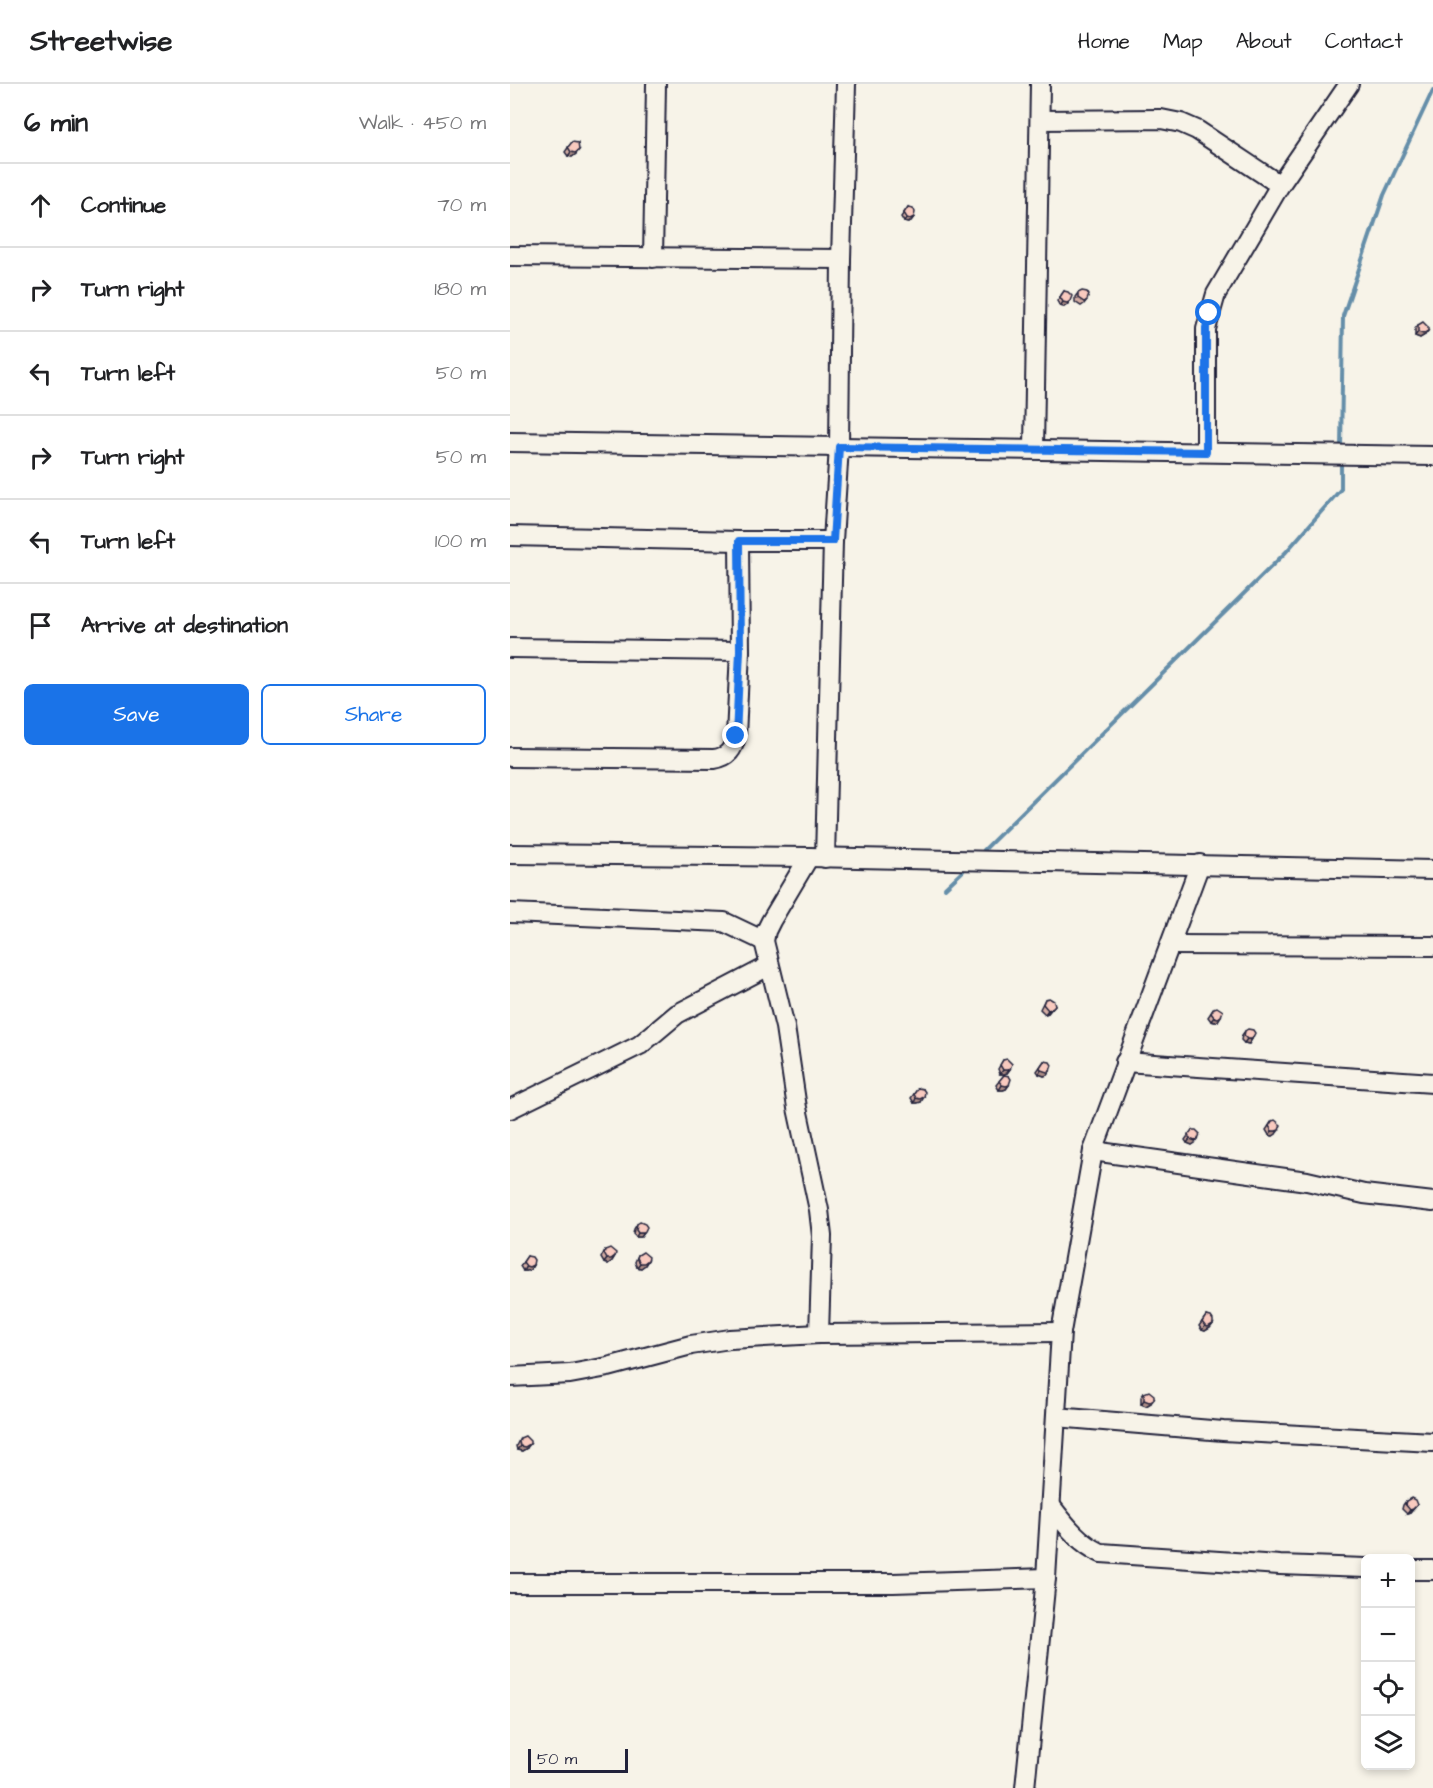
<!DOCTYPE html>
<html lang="en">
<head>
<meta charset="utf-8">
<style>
	body { margin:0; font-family:"Architects Daughter",sans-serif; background:#f2f2f2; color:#202124 }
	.controls { position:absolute; right:18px; bottom:18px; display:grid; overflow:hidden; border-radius:9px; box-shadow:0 3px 9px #0003 }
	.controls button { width:54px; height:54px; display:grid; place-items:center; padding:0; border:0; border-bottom:2px solid #e0e0e0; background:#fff; color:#202124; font:30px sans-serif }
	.scale { position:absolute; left:18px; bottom:15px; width:100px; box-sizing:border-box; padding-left:6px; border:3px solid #22223b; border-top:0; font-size:16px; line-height:21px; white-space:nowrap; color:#22223b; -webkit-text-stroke:4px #f7f3e8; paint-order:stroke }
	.stop { position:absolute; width:18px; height:18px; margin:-14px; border:4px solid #1a73e8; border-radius:50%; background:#fff }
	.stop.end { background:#1a73e8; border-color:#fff; box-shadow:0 2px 6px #0008 }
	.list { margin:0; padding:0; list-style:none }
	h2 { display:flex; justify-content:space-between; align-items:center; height:78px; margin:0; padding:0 24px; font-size:26px }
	h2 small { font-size:20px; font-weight:400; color:#757577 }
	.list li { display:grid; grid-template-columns:39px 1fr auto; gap:18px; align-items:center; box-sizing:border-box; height:84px; padding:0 24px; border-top:2px solid #e0e0e0 }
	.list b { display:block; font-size:22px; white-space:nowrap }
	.list em { font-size:20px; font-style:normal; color:#757577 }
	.actions { display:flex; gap:12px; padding:18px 24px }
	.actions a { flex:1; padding:14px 0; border:2px solid #1a73e8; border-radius:9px; text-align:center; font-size:21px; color:#1a73e8 }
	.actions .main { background:#1a73e8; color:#fff }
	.icon { flex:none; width:33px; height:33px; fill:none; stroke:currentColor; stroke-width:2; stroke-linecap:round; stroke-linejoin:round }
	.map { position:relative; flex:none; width:923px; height:1704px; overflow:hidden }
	header { display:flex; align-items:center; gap:36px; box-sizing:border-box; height:84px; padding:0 30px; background:#fff; border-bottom:2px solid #e0e0e0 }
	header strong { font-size:28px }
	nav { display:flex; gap:33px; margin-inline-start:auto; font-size:21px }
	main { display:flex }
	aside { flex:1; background:#fff }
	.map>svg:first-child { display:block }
</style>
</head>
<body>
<header>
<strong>Streetwise</strong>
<nav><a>Home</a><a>Map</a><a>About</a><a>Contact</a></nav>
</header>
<main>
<aside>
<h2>6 min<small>Walk · 450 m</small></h2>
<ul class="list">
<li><svg class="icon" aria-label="ahead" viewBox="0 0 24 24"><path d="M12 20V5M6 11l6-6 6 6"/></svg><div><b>Continue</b></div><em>70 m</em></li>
<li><svg class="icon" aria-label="right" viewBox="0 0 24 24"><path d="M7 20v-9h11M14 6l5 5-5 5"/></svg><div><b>Turn right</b></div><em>180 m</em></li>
<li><svg class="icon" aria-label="left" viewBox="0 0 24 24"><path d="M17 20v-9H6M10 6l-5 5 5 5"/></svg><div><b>Turn left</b></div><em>50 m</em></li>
<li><svg class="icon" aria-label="right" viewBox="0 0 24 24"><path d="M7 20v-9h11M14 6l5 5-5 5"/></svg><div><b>Turn right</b></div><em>50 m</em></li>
<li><svg class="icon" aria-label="left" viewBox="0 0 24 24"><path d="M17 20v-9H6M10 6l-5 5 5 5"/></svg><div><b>Turn left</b></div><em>100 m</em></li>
<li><svg class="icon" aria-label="arrive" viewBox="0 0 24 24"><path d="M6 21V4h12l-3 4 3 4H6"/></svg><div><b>Arrive at destination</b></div></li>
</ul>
<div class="actions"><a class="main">Save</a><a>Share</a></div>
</aside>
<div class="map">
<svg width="923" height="1704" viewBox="0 0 923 1704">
	<rect width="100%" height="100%" fill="#f7f3e8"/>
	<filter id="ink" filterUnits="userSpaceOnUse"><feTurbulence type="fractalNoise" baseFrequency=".0167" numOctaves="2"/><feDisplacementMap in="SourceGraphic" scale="12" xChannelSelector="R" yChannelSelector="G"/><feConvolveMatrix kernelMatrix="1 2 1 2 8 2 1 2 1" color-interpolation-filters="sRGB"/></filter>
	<g filter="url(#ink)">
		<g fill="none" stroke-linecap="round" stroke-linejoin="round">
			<g stroke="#658ea9" stroke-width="4">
				<path d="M 831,365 L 833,232 L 874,111 L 923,6"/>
				<path d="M 474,766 L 776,468 L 831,405 L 831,376"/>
				<path d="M 435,804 L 453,787"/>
			</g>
			<defs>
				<g id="minor">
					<path d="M 530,36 L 651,35 L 671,39 L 687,46 L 770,101"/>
					<path d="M 0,172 L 331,175"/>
					<path d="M 143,174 L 146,0"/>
					<path d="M 0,358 L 923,372"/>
					<path d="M 524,365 L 530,0"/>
					<path d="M 696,368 L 696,245 L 706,210 L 770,101 L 839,0"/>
					<path d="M 0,452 L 229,457 L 323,457"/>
					<path d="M 0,564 L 230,567"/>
					<path d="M 0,673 L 204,675 C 218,673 223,666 226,652 L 230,567 L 229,457"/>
					<path d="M 0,770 L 299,773 L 923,786"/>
					<path d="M 299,773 L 261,837 L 256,847 L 254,857 L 275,943 L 287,1024 L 309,1126 L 312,1152 L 309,1250"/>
					<path d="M 315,774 L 323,457 L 329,363 L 331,175 L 336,0"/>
					<path d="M 0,829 L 214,838 L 254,857"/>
					<path d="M 661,861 L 923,862"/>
					<path d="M 615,978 L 923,999"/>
					<path d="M 0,1025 L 130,961 L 167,930 L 259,882"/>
					<path d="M 583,1067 L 797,1097 L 854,1110 L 923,1118"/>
					<path d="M 0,1293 L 60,1290 L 98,1283 L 181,1261 L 220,1255 L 309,1250 L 551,1248"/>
					<path d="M 546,1333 L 713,1347 L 923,1358"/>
					<path d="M 541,1422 C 555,1440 569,1459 591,1469 L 770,1481 L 856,1484"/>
					<path d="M 900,1486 L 923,1486"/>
					<path d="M 0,1499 L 383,1499 L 536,1494"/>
					<path d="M 515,1704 L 536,1494 L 551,1248 L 583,1067 L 690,780"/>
				</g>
			</defs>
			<use href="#minor" stroke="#22223b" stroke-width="22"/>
			<use href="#minor" stroke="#f7f3e8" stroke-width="18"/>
		</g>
		<g fill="#d6aea4" stroke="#22223b" stroke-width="1.5">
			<path d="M 62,58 L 66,70 L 62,73 L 58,72 L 55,68 Z"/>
			<path d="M 398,123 L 404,133 L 401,137 L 398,139 L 394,138 L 391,133 Z"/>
			<path d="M 554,207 L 560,217 L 557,221 L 554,223 L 550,222 L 547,217 Z"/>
			<path d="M 568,209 L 577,216 L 574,220 L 571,222 L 565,218 L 565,213 Z"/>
			<path d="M 908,241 L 915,251 L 910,254 L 905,252 L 905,245 Z"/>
			<path d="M 535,915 L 545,921 L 538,929 L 535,930 L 530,925 Z"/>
			<path d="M 704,924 L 708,937 L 705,938 L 701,937 L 698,933 Z"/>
			<path d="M 735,947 L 742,955 L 739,960 L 734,959 L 731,956 L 732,951 Z"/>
			<path d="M 493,976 L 500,985 L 497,989 L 494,990 L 490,990 L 488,985 Z"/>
			<path d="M 534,977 L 540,987 L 537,991 L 534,992 L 529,990 L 527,987 Z"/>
			<path d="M 494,991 L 499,1001 L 496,1005 L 493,1006 L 489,1006 L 486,1001 Z"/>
			<path d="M 408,1004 L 411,1018 L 407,1019 L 404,1019 L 401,1014 Z"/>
			<path d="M 762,1037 L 766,1050 L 763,1052 L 759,1051 L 756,1046 Z"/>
			<path d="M 682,1046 L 685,1059 L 682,1061 L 677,1059 L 675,1056 Z"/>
			<path d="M 127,1140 L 134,1149 L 131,1153 L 126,1153 L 123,1150 L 124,1145 Z"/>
			<path d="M 95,1166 L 105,1172 L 102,1177 L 98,1180 L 94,1179 L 91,1174 Z"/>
			<path d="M 128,1171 L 138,1176 L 135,1181 L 131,1184 L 127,1183 L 125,1178 Z"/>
			<path d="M 17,1172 L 23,1181 L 20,1186 L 16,1187 L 13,1187 L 10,1182 Z"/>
			<path d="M 696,1232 L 703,1240 L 700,1244 L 695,1247 L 692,1246 L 689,1242 Z"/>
			<path d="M 634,1309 L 641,1319 L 636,1322 L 631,1320 L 631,1313 Z"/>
			<path d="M 10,1354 L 17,1364 L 12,1367 L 7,1366 L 6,1362 Z"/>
			<path d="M 896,1417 L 907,1421 L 900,1429 L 897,1430 L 892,1425 L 893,1421 Z"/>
		</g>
		<g fill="#ae8d86" stroke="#22223b" stroke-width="1.5">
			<path d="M 69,66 L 66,70 L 62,73 L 58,72 L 61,68 Z"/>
			<path d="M 404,133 L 401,137 L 398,139 L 394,138 L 397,134 Z"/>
			<path d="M 560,217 L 557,221 L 554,223 L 550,222 L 553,218 Z"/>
			<path d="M 918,247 L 915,251 L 910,254 L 905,252 L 908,248 Z"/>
			<path d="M 541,925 L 538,929 L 535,930 L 538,926 Z"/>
			<path d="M 711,932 L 708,937 L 705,938 L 701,937 L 704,933 Z"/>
			<path d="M 737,955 L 742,955 L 739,960 L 734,959 Z"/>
			<path d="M 500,985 L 497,989 L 494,990 L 490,990 L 493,986 Z"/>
			<path d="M 531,986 L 540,987 L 537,991 L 534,992 L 529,990 Z"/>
			<path d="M 492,1001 L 499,1001 L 496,1005 L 493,1006 L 489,1006 Z"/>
			<path d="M 414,1013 L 411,1018 L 407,1019 L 404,1019 L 406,1014 Z"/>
			<path d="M 769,1046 L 766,1050 L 763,1052 L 759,1051 L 762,1047 Z"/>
			<path d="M 680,1055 L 688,1055 L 685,1059 L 682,1061 L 677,1059 Z"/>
			<path d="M 128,1149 L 134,1149 L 131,1153 L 126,1153 Z"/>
			<path d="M 105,1172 L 102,1177 L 98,1180 L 94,1179 L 97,1175 Z"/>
			<path d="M 138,1176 L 135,1181 L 131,1184 L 127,1183 L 130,1179 Z"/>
			<path d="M 23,1181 L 20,1186 L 16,1187 L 13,1187 L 16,1182 Z"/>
			<path d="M 703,1240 L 700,1244 L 695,1247 L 692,1246 L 695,1242 Z"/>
			<path d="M 644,1315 L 641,1319 L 636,1322 L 631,1320 L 634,1316 Z"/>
			<path d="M 20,1360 L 17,1364 L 12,1367 L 7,1366 L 10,1362 Z"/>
			<path d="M 903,1425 L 900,1429 L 897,1430 L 900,1426 Z"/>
		</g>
		<g fill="#f9cabf" stroke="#22223b" stroke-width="1.5">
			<path d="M 62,58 L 68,59 L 69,66 L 65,69 L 61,68 L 58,63 Z"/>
			<path d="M 398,123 L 403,124 L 405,128 L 404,133 L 400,135 L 397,134 L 394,129 Z"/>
			<path d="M 554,207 L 558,208 L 562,212 L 560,217 L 557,219 L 553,218 L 550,213 Z"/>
			<path d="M 572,207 L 577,208 L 579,211 L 577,216 L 574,218 L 568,214 L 568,209 Z"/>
			<path d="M 913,238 L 918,243 L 918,247 L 913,250 L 908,248 L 908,241 Z"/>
			<path d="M 539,914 L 544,917 L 545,921 L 541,925 L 538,926 L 533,920 L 535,915 Z"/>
			<path d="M 707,923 L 713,927 L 711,932 L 708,934 L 704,933 L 701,929 L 704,924 Z"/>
			<path d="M 738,945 L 743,946 L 745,949 L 742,955 L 737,955 L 734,952 L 735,947 Z"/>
			<path d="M 497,975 L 502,980 L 500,985 L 497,986 L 493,986 L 490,981 L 493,976 Z"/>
			<path d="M 534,977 L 540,978 L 542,981 L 540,987 L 537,988 L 531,986 L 530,983 Z"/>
			<path d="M 494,991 L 499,992 L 501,995 L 499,1001 L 496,1002 L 492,1001 L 489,997 Z"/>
			<path d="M 408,1004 L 413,1005 L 415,1008 L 414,1013 L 410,1015 L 406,1014 L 404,1010 Z"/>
			<path d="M 765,1036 L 771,1041 L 769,1046 L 766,1047 L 762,1047 L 759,1042 L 762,1037 Z"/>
			<path d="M 682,1046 L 686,1046 L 690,1050 L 688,1055 L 685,1057 L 680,1055 L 678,1051 Z"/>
			<path d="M 130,1138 L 135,1140 L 137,1143 L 134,1149 L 128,1149 L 126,1146 L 127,1140 Z"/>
			<path d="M 100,1164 L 106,1169 L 105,1172 L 101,1175 L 97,1175 L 94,1170 L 95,1166 Z"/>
			<path d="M 133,1168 L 139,1173 L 138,1176 L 134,1179 L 130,1179 L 127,1174 L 128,1171 Z"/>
			<path d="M 17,1172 L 22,1173 L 24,1176 L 23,1181 L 19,1183 L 16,1182 L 13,1178 Z"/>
			<path d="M 696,1232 L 701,1233 L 703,1236 L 703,1240 L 698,1243 L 695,1242 L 692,1238 Z"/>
			<path d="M 639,1307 L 644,1311 L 644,1315 L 639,1318 L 634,1316 L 634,1309 Z"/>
			<path d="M 15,1352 L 20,1357 L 20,1360 L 15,1363 L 10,1362 L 9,1358 L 10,1354 Z"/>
			<path d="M 901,1414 L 905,1416 L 907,1421 L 903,1425 L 900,1426 L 895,1420 L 896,1417 Z"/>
		</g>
	</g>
	<g fill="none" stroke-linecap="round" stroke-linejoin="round" filter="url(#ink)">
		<path stroke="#1a73e8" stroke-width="8" d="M 226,652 L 230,567 L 229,457 L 323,457 L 329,363 L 696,368 L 696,244 L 699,229"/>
	</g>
</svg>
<div class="controls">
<button>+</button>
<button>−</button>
<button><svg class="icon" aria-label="locate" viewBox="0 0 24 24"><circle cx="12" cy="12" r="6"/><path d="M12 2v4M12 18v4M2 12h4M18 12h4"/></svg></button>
<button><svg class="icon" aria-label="layers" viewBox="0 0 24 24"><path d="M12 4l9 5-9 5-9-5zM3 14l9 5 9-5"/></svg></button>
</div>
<div class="scale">50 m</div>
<div class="stop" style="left:699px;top:229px"></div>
<div class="stop end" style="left:226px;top:652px"></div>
</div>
</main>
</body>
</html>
